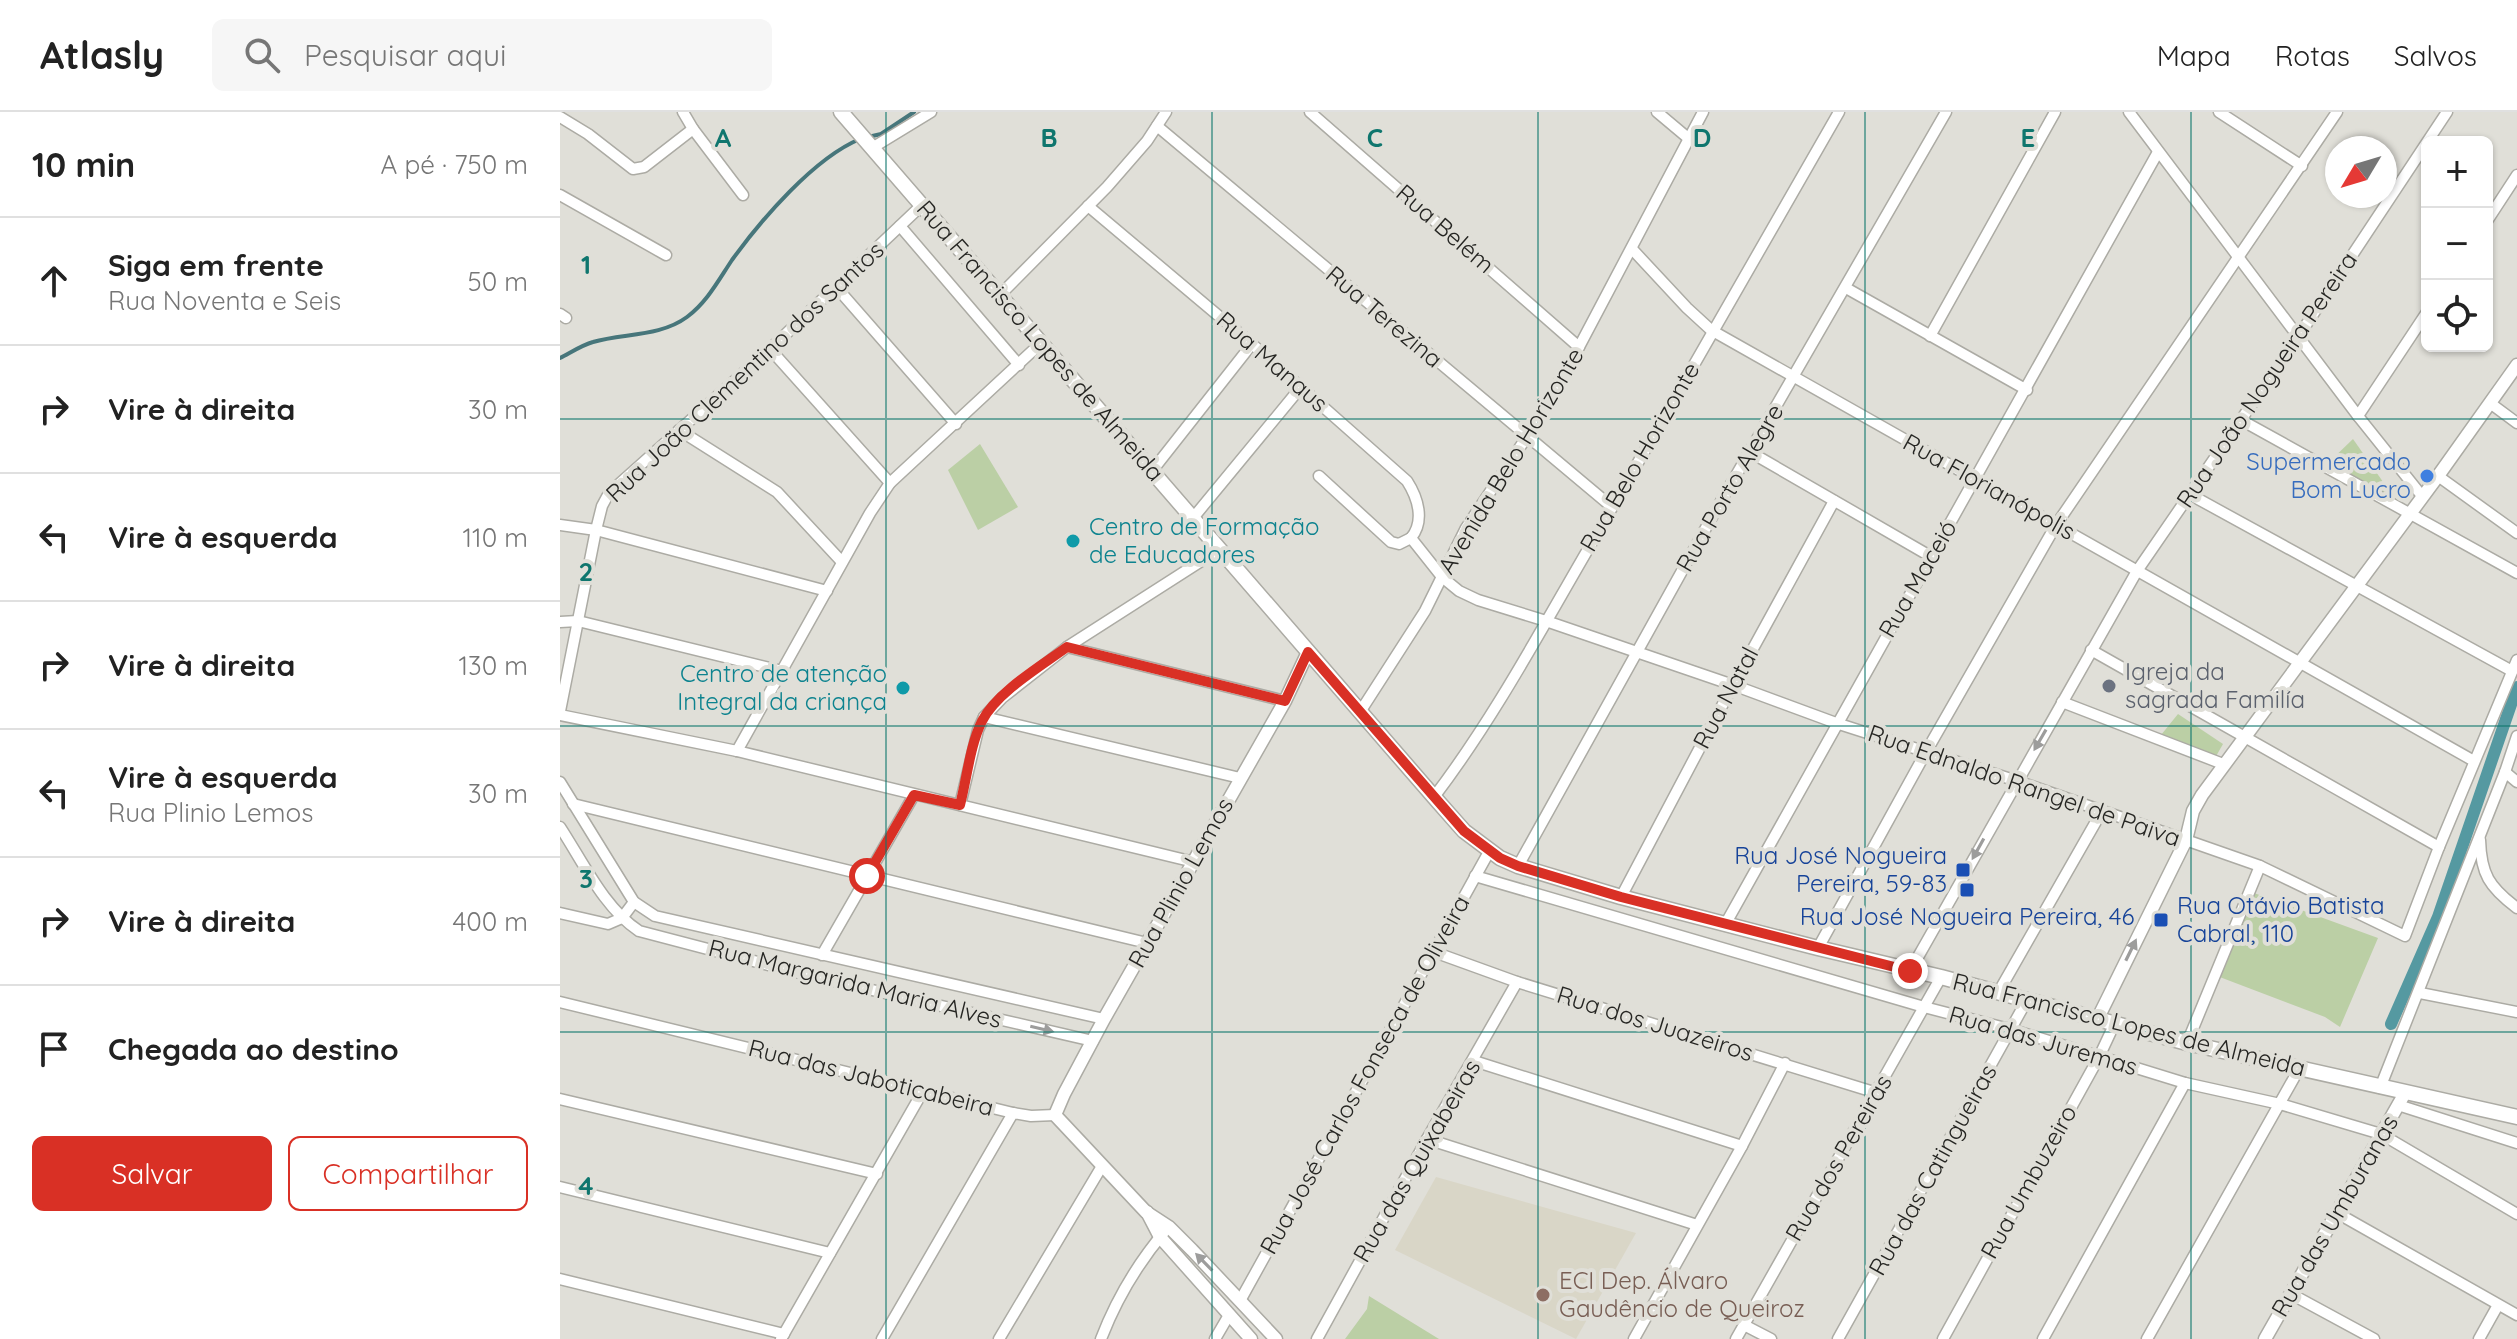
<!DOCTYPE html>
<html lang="pt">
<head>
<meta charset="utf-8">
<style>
	body { margin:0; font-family:Quicksand,sans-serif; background:#f6f6f6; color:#222 }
	.controls { position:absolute; right:24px; top:24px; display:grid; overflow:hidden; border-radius:12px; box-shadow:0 2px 6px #0004 }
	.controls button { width:72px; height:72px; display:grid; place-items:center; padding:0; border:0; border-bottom:2px solid #e0e0e0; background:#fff; color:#222; font:40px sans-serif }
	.compass { position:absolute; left:1765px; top:24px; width:72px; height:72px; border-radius:50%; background:#fff; box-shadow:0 2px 6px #0004; rotate:232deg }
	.stop { position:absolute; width:24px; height:24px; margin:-18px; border:6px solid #d93025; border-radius:50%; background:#fff }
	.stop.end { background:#d93025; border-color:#fff; box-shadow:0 2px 8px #0008 }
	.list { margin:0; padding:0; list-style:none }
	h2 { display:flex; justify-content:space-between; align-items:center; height:104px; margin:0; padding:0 32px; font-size:34px }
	h2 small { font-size:26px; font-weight:400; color:#767676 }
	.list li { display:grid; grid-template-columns:52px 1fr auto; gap:24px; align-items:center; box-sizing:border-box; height:128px; padding:0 32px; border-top:2px solid #e0e0e0 }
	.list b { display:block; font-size:30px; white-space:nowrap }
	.list p { margin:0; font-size:26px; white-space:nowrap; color:#767676 }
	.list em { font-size:26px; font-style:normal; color:#767676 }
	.actions { display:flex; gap:16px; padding:24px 32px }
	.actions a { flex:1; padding:18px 0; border:2px solid #d93025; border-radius:12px; text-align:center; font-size:28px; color:#d93025 }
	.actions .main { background:#d93025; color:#fff }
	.icon { flex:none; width:44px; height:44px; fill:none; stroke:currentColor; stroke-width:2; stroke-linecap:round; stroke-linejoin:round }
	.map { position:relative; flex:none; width:1957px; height:1227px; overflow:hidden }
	header { display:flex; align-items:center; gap:48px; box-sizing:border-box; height:112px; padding:0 40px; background:#fff; border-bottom:2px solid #e0e0e0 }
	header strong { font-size:38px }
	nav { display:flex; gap:44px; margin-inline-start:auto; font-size:28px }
	.search { width:560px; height:72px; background:#f6f6f6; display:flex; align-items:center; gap:20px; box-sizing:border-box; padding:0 28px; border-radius:12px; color:#767676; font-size:30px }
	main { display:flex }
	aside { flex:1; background:#fff }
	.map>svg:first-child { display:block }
</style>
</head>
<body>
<header>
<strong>Atlasly</strong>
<div class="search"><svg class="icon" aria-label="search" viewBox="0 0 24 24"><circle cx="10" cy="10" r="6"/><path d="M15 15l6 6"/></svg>Pesquisar aqui</div>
<nav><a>Mapa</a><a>Rotas</a><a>Salvos</a></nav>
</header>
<main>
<aside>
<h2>10 min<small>A pé · 750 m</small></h2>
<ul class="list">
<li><svg class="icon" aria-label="ahead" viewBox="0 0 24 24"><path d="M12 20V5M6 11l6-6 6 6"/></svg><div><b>Siga em frente</b><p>Rua Noventa e Seis</p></div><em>50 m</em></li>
<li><svg class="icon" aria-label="right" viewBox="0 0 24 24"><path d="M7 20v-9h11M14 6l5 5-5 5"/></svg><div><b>Vire à direita</b></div><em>30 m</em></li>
<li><svg class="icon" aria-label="left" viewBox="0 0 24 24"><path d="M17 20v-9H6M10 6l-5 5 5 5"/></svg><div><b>Vire à esquerda</b></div><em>110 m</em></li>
<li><svg class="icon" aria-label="right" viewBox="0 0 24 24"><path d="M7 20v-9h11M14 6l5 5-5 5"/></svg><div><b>Vire à direita</b></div><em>130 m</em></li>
<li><svg class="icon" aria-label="left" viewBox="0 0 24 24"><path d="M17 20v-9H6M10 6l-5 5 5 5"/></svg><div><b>Vire à esquerda</b><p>Rua Plinio Lemos</p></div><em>30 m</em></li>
<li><svg class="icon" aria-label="right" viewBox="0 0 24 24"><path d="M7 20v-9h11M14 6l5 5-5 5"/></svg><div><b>Vire à direita</b></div><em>400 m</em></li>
<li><svg class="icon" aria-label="arrive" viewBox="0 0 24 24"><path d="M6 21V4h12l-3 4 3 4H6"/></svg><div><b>Chegada ao destino</b></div></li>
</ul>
<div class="actions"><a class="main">Salvar</a><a>Compartilhar</a></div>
</aside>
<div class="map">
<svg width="1957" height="1227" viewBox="0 0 1957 1227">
	<rect width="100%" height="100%" fill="#e0dfd8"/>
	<path fill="#d9d6c7" d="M 876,1065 L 1076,1121 L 1016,1227 L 835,1138 Z"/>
	<g fill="#bbcfa5">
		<path d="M 1793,327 L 1842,397 L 1766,353 Z"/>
		<path d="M 420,332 L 458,395 L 418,418 L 388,358 Z"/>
		<path d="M 1618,602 L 1663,632 L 1655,646 L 1601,623 Z"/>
		<path d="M 1694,781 L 1818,826 L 1780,915 L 1765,905 L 1657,864 Z"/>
		<path d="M 809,1184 L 879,1227 L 785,1227 L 807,1197 Z"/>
	</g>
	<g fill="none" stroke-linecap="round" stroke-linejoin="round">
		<g stroke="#47767b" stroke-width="4">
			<path d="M 308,25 L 321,22 L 354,0"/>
			<path d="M 0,246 C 10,241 22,233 33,230 C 63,221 100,225 127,205 C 147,190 158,169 172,148 C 201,108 254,46 300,27"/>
		</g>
		<path stroke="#5599a1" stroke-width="12" d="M 1831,912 L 1878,805 L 1957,575"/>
		<defs>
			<g id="minor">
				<path d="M 123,0 L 133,17 L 183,83"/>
				<path d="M 750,0 L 1019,235"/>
				<path d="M 1097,0 L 1128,26"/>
				<path d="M 1569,0 L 1798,304 L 1862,384"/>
				<path d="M 1659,0 L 1742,54"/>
				<path d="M 0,5 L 28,22 L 73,57 L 84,55 L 133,17"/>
				<path d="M 597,14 L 1052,395"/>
				<path d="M 312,36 L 371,0"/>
				<path d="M 0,83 L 106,143"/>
				<path d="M 528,94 L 692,232 L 847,369 C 858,386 865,409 851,426"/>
				<path d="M 1927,109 L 1957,63"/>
				<path d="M 340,114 L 459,253"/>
				<path d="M 1072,137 L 1127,196 L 1151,218 L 1914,649"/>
				<path d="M 277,176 L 396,312"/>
				<path d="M 1286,176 L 1467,278"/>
				<path d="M 439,184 L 547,75 L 587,29 L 606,0"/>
				<path d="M 0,202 L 6,206"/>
				<path d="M 1370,224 L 1495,0"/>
				<path d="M 210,237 L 330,371"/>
				<path d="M 1930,291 L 1957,311"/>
				<path d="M 1798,304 L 1867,200"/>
				<path d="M 1681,308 L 1957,461"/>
				<path d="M 119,318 L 217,380 L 282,450"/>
				<path d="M 1190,340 L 1370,444"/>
				<path d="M 592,359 L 692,232"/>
				<path d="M 759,364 L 831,430 L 839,432 L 851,426"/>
				<path d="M 1878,364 L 1957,421"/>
				<path d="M 1629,382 L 1952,559"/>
				<path d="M 633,406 L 741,275"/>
				<path d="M 0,413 L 36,418 L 267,479"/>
				<path d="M 851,426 L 882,465 L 899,479 L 918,488 L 986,509 L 1173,573 L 1276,611 L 1457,669 L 1700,754 L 1845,824 L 1879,735 L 1957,548"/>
				<path d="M 0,510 L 18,509 L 222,559"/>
				<path d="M 507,535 L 725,589"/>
				<path d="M 1531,538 L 1879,735"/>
				<path d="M 1502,590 L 1663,652"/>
				<path d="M 0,599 L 36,418 L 42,394 L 49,381 L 210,237 L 362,93"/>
				<path d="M 800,600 L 865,499 L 906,416 L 966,326 L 1019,235 L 1143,0"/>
				<path d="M 0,603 L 177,639 L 634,750"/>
				<path d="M 424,605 L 680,666"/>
				<path d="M 177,639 L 310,401 L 330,371 L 481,231"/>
				<path d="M 1945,660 L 1957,670"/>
				<path d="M 0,670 L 74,790 L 95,804 L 544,907"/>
				<path d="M 874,685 C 935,605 983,514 1034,427 C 1116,285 1196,142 1279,0"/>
				<path d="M 13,692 L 587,831"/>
				<path d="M 400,693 L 418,618 L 424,605 L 442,586 L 507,535 L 660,437"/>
				<path d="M 0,715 C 23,750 44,796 79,819 L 247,863 L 533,929"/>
				<path d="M 1920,728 C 1921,762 1929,775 1957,796"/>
				<path d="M 958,754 L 1152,405 L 1386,0"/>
				<path d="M 915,764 L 1364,895 L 1453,918 L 1625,971 L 1720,992 L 1821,1022 L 1957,1102"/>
				<path d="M 1061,785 L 1173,573 L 1274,389"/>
				<path d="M 0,801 L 48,812 L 62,806 L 74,790"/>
				<path d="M 1166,811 C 1308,553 1456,298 1598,40"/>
				<path d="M 1258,836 L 1366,640 L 1496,413 L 1777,0"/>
				<path d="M 874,840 L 957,870 L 1317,981"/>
				<path d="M 262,843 L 354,683"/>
				<path d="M 1350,859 L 1577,459 L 1738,225 L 1887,0"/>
				<path d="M 1438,881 L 1542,699"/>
				<path d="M 1860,881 L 1957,900"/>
				<path d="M 0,890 L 453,1001 L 471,1004 L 495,1003"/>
				<path d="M 1627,931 L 1700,754"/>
				<path d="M 914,949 L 1182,1034"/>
				<path d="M 1820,976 L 1945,660 L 1957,624"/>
				<path d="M 0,987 L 317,1062"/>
				<path d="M 1838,993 L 1957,1031"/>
				<path d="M 867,1027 L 1137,1113"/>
				<path d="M 0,1075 L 270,1141"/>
				<path d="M 1777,1101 L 1957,1203"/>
				<path d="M 0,1167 L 224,1222"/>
				<path d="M 1731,1182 L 1814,1227"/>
				<path d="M 681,1187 L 930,738"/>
				<path d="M 1184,1213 L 1211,1227"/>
				<path d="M 221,1227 L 363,979"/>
				<path d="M 322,1227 L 453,1001"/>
				<path d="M 439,1227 L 542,1054"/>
				<path d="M 541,1227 C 556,1188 578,1151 605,1119"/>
				<path d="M 655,1227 L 669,1203"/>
				<path d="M 757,1227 L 867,1027 L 957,870"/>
				<path d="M 1074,1227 L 1182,1034 L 1225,951"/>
				<path d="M 1176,1227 L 1381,865"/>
				<path d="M 1278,1227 L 1467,888"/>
				<path d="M 1383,1227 L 1539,945 L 1554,913"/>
				<path d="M 1483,1227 L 1625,971"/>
				<path d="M 1587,1227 L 1739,957"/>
				<path d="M 1919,1227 L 1938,1193"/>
			</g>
			<g id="tertiary">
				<path d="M 1537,908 L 1626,728 L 1633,699 L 1642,683 L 1878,364 L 1957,253"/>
				<path d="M 587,1100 L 600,1125 L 691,1227"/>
				<path d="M 716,1227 L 632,1138 L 609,1115 L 586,1100 L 495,1003 L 504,982 L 544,907 L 725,589 L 748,540"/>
				<path d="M 1705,1227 L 1845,981"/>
			</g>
			<path id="secondary" d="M 281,0 L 874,685 L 904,719 L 940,746 L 958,754 L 1061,785 L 1258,836 L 1381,865 L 1627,931 L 1957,1005"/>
		</defs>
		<use href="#minor" stroke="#acaba4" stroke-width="13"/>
		<use href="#tertiary" stroke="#acaba4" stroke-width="15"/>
		<use href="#secondary" stroke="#acaba4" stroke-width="17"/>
		<use href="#minor" stroke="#fff" stroke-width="10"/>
		<use href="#tertiary" stroke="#fff" stroke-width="12"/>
		<use href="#secondary" stroke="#fff" stroke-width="14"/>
	</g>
	<defs><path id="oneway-solid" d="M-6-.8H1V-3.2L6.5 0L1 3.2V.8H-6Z" transform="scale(2)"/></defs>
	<g fill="#9d9d9c">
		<use href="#oneway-solid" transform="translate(1480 628) rotate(120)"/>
		<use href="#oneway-solid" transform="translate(1418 737) rotate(119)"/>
		<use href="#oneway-solid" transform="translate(1571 838) rotate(-64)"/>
		<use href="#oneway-solid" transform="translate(482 917) rotate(13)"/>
		<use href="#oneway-solid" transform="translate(644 1150) rotate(-134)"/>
	</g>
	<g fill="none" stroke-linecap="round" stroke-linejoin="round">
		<path stroke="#d93025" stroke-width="10" d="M 307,764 L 354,683 L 400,693 C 407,666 410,633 422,609 C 437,580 481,554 507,535 L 725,589 L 748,540 L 904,719 L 940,746 L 958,754 L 1061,785 L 1350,859"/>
	</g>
	<path fill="none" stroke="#0f766e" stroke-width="2" stroke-opacity="0.55" d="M 326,0 L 326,1227M 652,0 L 652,1227M 978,0 L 978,1227M 1305,0 L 1305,1227M 1631,0 L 1631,1227M 0,307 L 1957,307M 0,614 L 1957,614M 0,920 L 1957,920"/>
	<circle fill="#3f7fe0" stroke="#e0dfd8" stroke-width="3" cx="1867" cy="364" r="8"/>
	<g fill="#0f9aa8" stroke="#e0dfd8" stroke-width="3">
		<circle cx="513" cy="429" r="8"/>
		<circle cx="343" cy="576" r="8"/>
	</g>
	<circle fill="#6b7280" stroke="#e0dfd8" stroke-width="3" cx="1549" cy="574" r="8"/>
	<g fill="#1a4fb4" stroke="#e0dfd8" stroke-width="3">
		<rect x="1395" y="750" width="16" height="16" rx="4"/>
		<rect x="1399" y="770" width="16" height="16" rx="4"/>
		<rect x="1593" y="800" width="16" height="16" rx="4"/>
	</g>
	<circle fill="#8d6e63" stroke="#e0dfd8" stroke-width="3" cx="983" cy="1183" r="8"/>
	<g text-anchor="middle" stroke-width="8" stroke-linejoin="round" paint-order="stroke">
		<g font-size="24" fill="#262623" stroke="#e0dfd8">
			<text transform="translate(885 117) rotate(41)" y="8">Rua Belém</text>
			<text transform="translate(824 205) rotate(40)" y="8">Rua Terezina</text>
			<text transform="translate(480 229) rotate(49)" y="8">Rua Francisco Lopes de Almeida</text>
			<text transform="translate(712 250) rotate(41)" y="8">Rua Manaus</text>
			<text transform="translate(185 260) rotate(-43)" y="8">Rua João Clementino dos Santos</text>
			<text transform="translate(1707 268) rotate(-56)" y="8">Rua João Nogueira Pereira</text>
			<text transform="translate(1080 345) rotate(-60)" y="8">Rua Belo Horizonte</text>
			<text transform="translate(951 349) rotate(-59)" y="8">Avenida Belo Horizonte</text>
			<text transform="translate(1429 375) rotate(29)" y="8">Rua Florianópolis</text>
			<text transform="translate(1170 376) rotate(-60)" y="8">Rua Porto Alegre</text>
			<text transform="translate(1358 467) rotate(-60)" y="8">Rua Maceió</text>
			<text transform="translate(1166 586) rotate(-62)" y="8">Rua Natal</text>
			<text transform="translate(1464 674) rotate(19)" y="8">Rua Ednaldo Rangel de Paiva</text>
			<text transform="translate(621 771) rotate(-61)" y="8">Rua Plinio Lemos</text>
			<text transform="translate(295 872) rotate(14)" y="8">Rua Margarida Maria Alves</text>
			<text transform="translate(1095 912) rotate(17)" y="8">Rua dos Juazeiros</text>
			<text transform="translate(1569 913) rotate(14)" y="8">Rua Francisco Lopes de Almeida</text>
			<text transform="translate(1483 929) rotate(16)" y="8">Rua das Juremas</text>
			<text transform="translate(805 963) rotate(-61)" y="8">Rua José Carlos Fonseca de Oliveira</text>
			<text transform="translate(311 966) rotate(14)" y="8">Rua das Jaboticabeira</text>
			<text transform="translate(1279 1046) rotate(-60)" y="8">Rua dos Pereiras</text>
			<text transform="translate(857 1049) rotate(-60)" y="8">Rua das Quixabeiras</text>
			<text transform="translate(1373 1058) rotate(-61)" y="8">Rua das Catingueiras</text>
			<text transform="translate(1469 1070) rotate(-61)" y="8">Rua Umbuzeiro</text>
			<text transform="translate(1775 1104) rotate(-60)" y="8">Rua das Umburanas</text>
		</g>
		<g font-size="24" fill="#366cbe" stroke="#e0dfd8" text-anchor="end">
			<text x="1851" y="358">Supermercado<tspan x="1851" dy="28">Bom Lucro</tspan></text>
		</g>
		<g font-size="24" fill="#0d838f" stroke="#e0dfd8" text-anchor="start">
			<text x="529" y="423">Centro de Formação<tspan x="529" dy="28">de Educadores</tspan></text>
			<text x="327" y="570" text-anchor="end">Centro de atenção<tspan x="327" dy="28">Integral da criança</tspan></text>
		</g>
		<g font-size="24" fill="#5b616d" stroke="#e0dfd8" text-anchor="start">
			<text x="1565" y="568">Igreja da<tspan x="1565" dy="28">sagrada Familía</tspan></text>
		</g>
		<g font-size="24" fill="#164399" stroke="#e0dfd8" text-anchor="end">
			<text x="1387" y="752">Rua José Nogueira<tspan x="1387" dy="28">Pereira, 59-83</tspan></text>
			<text x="1617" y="802" text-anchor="start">Rua Otávio Batista<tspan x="1617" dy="28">Cabral, 110</tspan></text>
			<text x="1407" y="813" text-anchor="middle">Rua José Nogueira Pereira, 46</text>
		</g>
		<g font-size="24" fill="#785e54" stroke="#e0dfd8" text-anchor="start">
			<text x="999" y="1177">ECI Dep. Álvaro<tspan x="999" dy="28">Gaudêncio de Queiroz</tspan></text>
		</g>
	</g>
	<g font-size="26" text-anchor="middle" font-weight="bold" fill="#0f766e" stroke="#e0dfd8" stroke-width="8" stroke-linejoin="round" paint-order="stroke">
		<text x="163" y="35">A</text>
		<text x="489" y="35">B</text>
		<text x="815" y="35">C</text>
		<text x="1142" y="35">D</text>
		<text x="1468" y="35">E</text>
		<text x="26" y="162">1</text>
		<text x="26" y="469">2</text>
		<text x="26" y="776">3</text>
		<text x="26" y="1083">4</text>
	</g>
</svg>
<div class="controls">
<button>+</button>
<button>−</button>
<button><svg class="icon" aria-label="locate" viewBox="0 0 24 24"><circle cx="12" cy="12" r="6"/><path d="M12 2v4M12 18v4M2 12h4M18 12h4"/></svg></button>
</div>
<svg class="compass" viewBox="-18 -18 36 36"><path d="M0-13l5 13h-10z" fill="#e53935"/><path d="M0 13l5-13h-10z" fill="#767676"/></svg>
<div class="stop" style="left:307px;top:764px"></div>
<div class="stop end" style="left:1350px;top:859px"></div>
</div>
</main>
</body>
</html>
